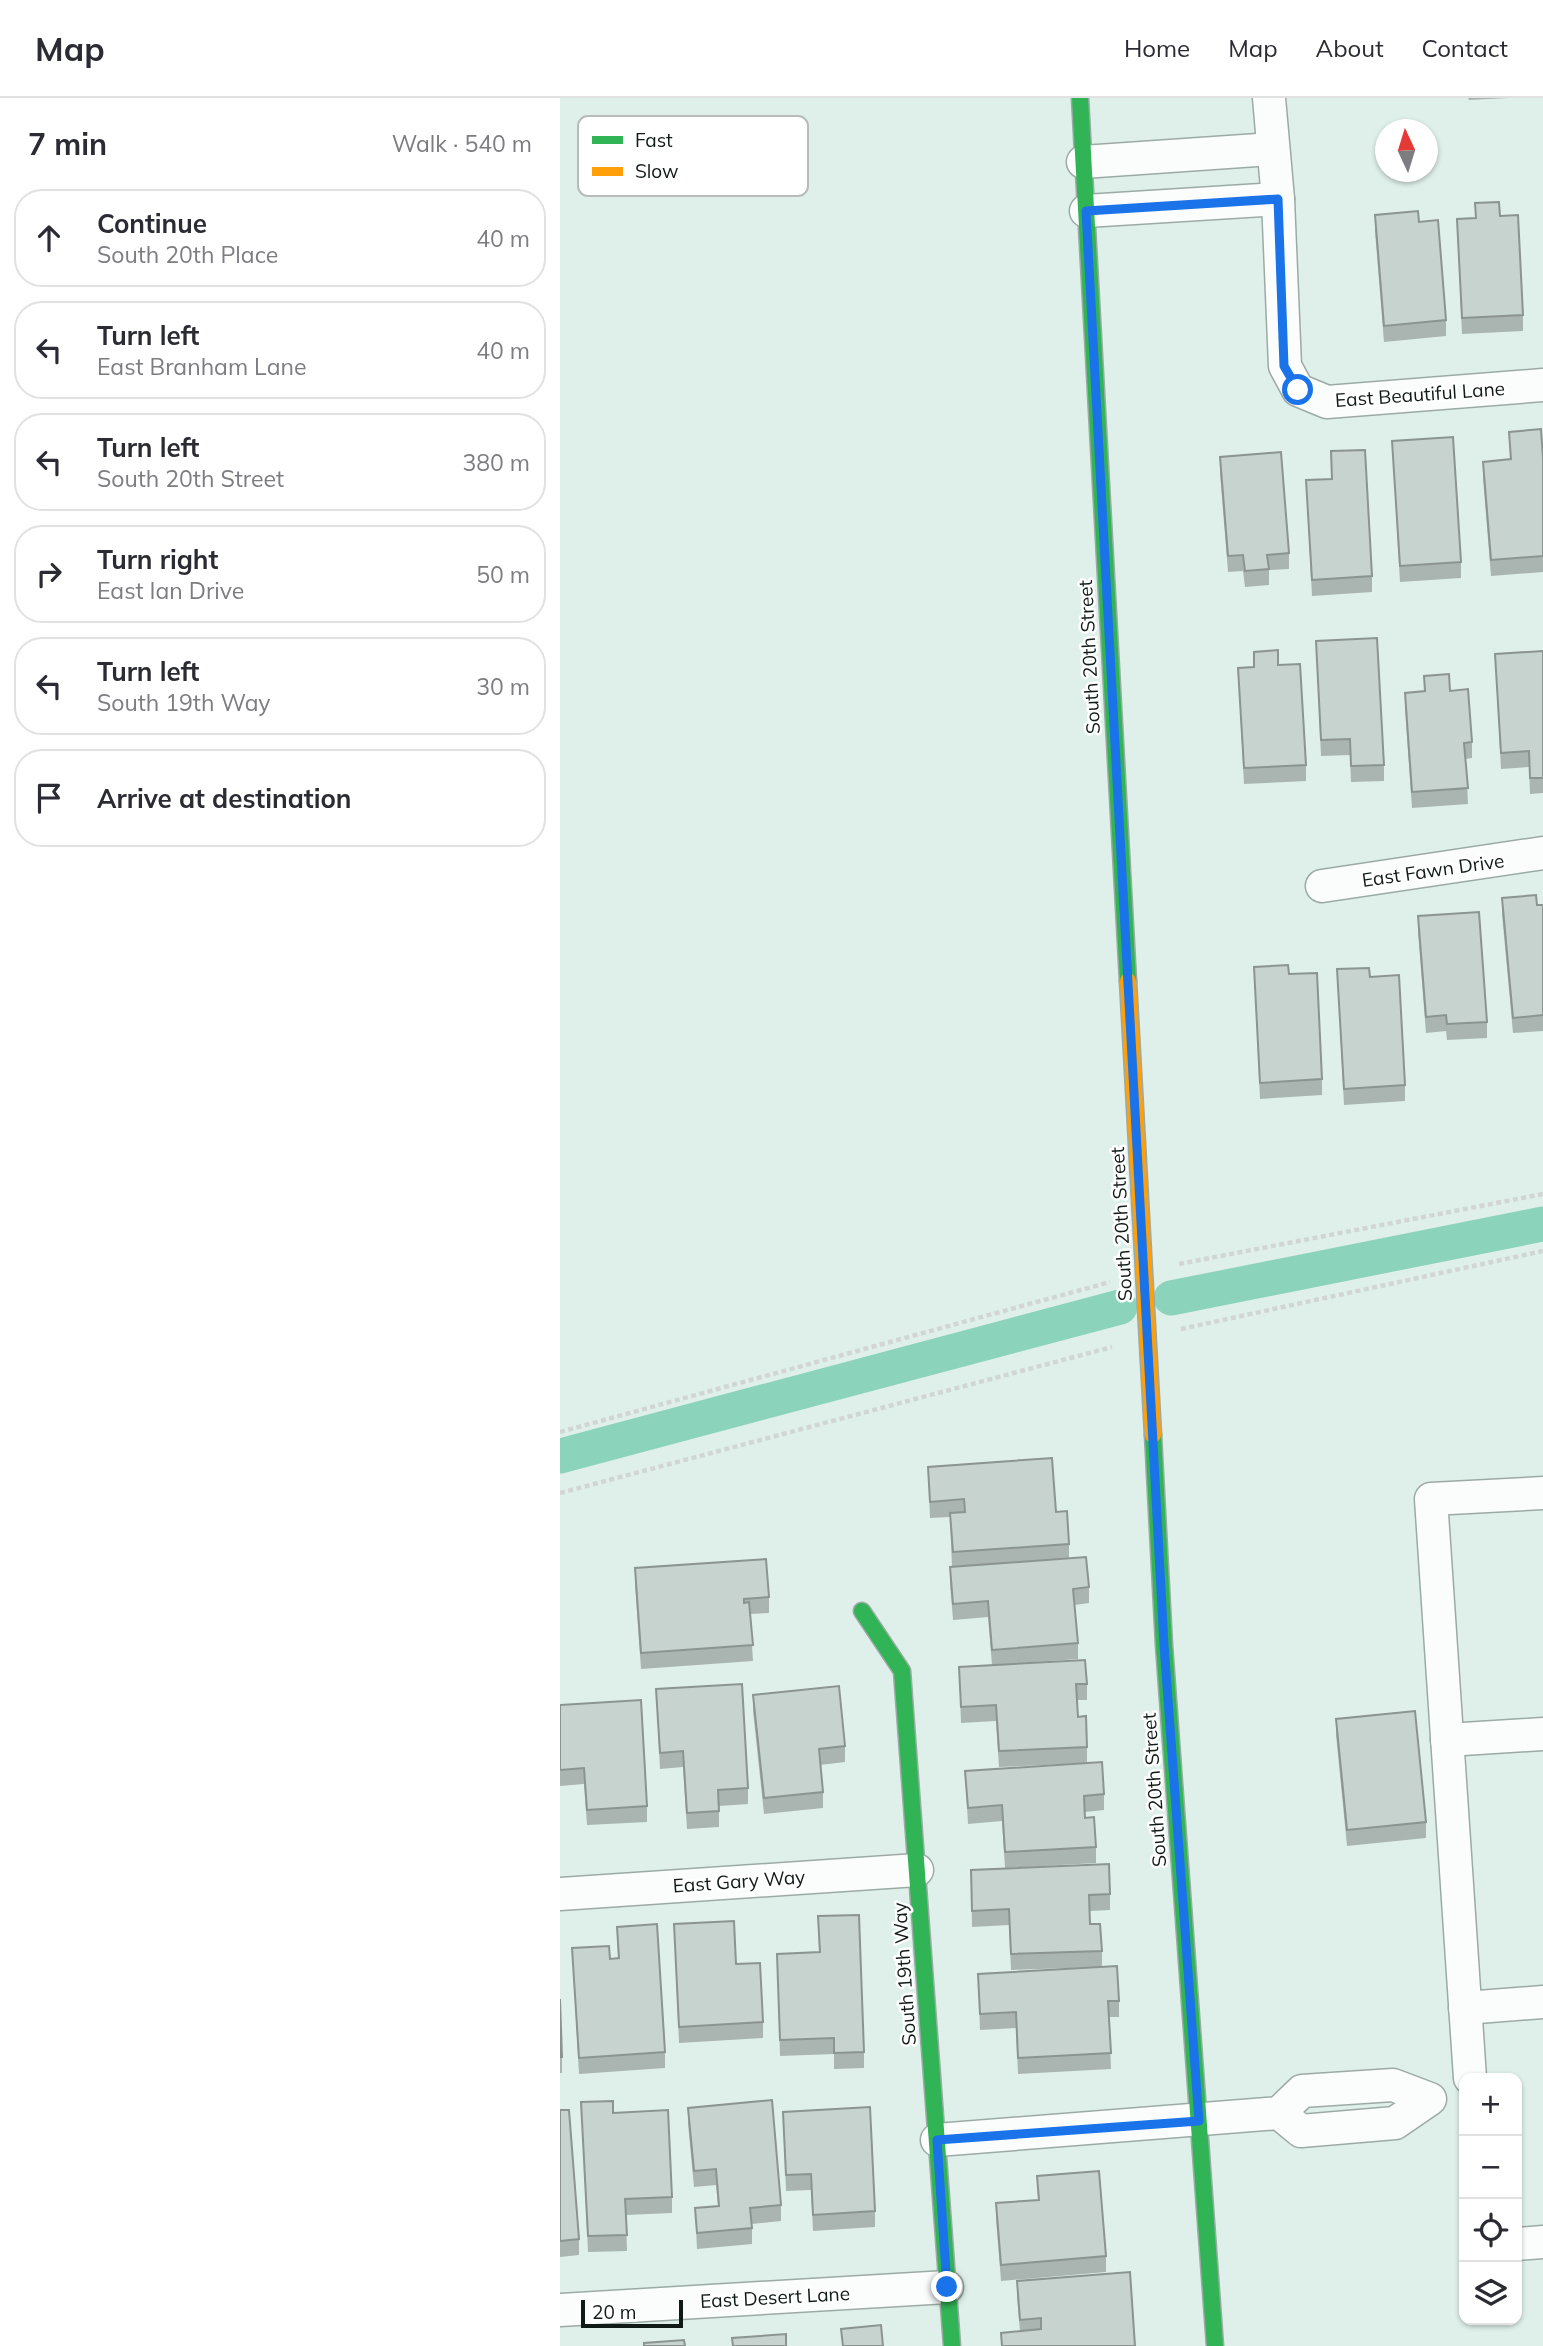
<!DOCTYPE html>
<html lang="en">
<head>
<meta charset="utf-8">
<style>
	body { margin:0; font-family:Mulish,sans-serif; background:#f2f2f3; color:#2b2b33 }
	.controls { position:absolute; right:21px; bottom:21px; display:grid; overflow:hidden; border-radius:14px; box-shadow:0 2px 5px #0004 }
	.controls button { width:63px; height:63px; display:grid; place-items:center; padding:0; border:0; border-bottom:2px solid #e1e1e2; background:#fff; color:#2b2b33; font:35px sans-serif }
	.compass { position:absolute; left:815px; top:21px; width:63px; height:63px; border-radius:50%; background:#fff; box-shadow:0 2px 5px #0004; rotate:356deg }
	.scale { position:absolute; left:21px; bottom:18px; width:102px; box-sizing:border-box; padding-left:7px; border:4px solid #101b17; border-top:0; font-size:19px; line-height:24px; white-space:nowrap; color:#101b17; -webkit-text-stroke:5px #fff; paint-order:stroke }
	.stop { position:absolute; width:21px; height:21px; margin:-16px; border:5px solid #1a73e8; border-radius:50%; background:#fff }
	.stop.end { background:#1a73e8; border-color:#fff; box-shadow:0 2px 7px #0008 }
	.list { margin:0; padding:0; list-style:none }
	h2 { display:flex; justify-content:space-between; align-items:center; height:91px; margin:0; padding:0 28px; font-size:30px }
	h2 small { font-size:23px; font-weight:400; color:#7c7c81 }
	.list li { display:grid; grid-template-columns:46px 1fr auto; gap:21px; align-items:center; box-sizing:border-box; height:98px; margin:0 14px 14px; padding:0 14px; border:2px solid #e1e1e2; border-radius:28px }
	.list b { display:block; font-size:26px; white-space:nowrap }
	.list p { margin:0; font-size:23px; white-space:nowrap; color:#7c7c81 }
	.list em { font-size:23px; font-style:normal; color:#7c7c81 }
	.icon { flex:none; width:38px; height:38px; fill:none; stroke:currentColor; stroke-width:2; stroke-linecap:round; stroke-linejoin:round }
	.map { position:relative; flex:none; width:983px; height:2248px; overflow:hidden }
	header { display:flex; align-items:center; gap:42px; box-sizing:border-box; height:98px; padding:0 35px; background:#fff; border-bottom:2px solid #e1e1e2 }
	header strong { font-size:33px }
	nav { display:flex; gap:38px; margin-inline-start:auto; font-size:24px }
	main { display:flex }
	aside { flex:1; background:#fff }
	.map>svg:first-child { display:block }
</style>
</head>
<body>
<header>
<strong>Map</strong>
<nav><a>Home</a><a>Map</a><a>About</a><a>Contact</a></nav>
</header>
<main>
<aside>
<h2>7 min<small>Walk · 540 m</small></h2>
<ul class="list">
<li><svg class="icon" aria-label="ahead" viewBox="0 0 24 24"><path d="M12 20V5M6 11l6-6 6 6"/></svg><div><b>Continue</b><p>South 20th Place</p></div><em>40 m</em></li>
<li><svg class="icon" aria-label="left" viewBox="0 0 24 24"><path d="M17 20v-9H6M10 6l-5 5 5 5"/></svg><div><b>Turn left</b><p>East Branham Lane</p></div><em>40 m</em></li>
<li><svg class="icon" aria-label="left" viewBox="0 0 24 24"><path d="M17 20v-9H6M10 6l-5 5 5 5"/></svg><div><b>Turn left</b><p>South 20th Street</p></div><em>380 m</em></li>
<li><svg class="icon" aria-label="right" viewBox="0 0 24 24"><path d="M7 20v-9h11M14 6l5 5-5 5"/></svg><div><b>Turn right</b><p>East Ian Drive</p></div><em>50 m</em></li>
<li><svg class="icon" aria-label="left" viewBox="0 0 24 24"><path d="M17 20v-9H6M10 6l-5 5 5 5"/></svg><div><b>Turn left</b><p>South 19th Way</p></div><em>30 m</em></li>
<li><svg class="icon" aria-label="arrive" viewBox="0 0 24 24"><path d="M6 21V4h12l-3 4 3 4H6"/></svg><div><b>Arrive at destination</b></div></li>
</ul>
</aside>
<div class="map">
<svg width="983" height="2248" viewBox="0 0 983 2248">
	<rect width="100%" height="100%" fill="#dff0ea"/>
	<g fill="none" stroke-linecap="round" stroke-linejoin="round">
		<g stroke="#8cd3bc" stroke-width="35">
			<path d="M 611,1200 L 983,1126"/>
			<path d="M 0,1358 L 560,1209"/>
		</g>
		<defs>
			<g id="street">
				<path d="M 709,0 L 718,101 L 725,268 L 738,292 L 767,304 L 983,287"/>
				<path d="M 523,64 L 713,51"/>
				<path d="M 526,113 L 718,101"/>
				<path d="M 762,788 L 983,755"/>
				<path d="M 887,1642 L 983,1636"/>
				<path d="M 0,1796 L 357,1772"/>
				<path d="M 905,1910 L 983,1904"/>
				<path d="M 910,1980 L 871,1401 L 983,1395"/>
				<path d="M 377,2042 L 719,2015 L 742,1993 L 833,1987 L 870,2001 L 835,2025 L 741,2033 L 719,2015"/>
				<path d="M 957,2146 L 983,2144"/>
				<path d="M 0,2212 L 387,2189"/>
			</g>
			<g id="fast">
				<path d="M 520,0 L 568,883"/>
				<path d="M 593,1337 L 604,1547 L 655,2248"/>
				<path d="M 302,1513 L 342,1573 L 392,2248"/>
			</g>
			<path id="slow" d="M 568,883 L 593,1337"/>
		</defs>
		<use href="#street" stroke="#9caaa5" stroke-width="35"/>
		<use href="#fast" stroke="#9caaa5" stroke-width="19"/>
		<use href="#slow" stroke="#9caaa5" stroke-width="19"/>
		<g stroke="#d1d6d4" stroke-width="4.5" stroke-dasharray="5 3.5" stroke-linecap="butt">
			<path d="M 619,1166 L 983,1096"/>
			<path d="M 621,1231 L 983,1153"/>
			<path d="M 0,1334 L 550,1184"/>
			<path d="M 0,1395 L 552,1249"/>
		</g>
		<use href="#street" stroke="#fafdfc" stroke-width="32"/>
		<use href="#fast" stroke="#30b455" stroke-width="16"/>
		<use href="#slow" stroke="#ff9f0a" stroke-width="16"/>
	</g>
	<g fill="#aab5b1">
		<path d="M 908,0 L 949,0 L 909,2 Z"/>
		<path d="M 915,105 L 940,118 L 963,217 L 963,233 L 902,236 L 897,121 L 915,120 Z"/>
		<path d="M 815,117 L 859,124 L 886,222 L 886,238 L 824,244 L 815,133 Z"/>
		<path d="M 949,334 L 983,360 L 983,474 L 931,478 L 923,380 L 923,364 L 950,361 Z"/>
		<path d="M 832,343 L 901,464 L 901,480 L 840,484 Z"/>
		<path d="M 771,353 L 812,478 L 812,494 L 752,498 L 746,382 L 772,381 Z"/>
		<path d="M 660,359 L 729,455 L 729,471 L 709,472 L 709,487 L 685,489 L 683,473 L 668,474 L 660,375 Z"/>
		<path d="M 756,543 L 824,667 L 824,683 L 791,684 L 790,657 L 761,658 Z"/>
		<path d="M 983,553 L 983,695 L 970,696 L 969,669 L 941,671 L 935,556 Z"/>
		<path d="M 718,567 L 746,667 L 746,683 L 684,686 L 678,570 Z"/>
		<path d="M 864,578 L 890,593 L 912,644 L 912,660 L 906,661 L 908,706 L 852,710 L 845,611 L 845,595 L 864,593 Z"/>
		<path d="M 942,800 L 977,807 L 983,807 L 983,933 L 953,935 L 942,816 Z"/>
		<path d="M 858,818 L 927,924 L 927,940 L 887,942 L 886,933 L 866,935 L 858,834 Z"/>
		<path d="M 694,869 L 729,876 L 762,981 L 762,997 L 700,1001 Z"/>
		<path d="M 777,871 L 810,879 L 845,987 L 845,1003 L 784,1007 Z"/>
		<path d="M 368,1369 L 496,1414 L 509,1446 L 509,1461 L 529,1489 L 529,1505 L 515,1507 L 518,1545 L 518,1561 L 475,1564 L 527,1586 L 527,1602 L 517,1602 L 518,1619 L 527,1649 L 527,1665 L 439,1669 L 436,1623 L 401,1625 L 399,1569 L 432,1567 L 428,1519 L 393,1522 L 390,1485 L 390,1469 L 392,1469 L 390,1419 L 370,1420 Z"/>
		<path d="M 75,1470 L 209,1499 L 209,1515 L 190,1516 L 193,1563 L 81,1571 L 75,1486 Z"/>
		<path d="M 96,1591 L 188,1690 L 188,1706 L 159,1708 L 159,1729 L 127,1731 L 123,1669 L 100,1671 Z"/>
		<path d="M 193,1597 L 285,1648 L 285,1664 L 260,1667 L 263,1694 L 263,1710 L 204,1716 L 193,1613 Z"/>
		<path d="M 0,1607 L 87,1708 L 87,1724 L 27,1727 L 24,1686 L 0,1688 Z"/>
		<path d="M 776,1621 L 866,1724 L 866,1740 L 787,1748 L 776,1637 Z"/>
		<path d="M 405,1673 L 544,1696 L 544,1712 L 525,1714 L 525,1720 L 536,1749 L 536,1765 L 445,1770 L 442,1723 L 408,1726 Z"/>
		<path d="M 411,1772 L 550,1796 L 550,1812 L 530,1813 L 530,1826 L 542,1853 L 542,1869 L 451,1872 L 449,1827 L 412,1829 Z"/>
		<path d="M 258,1818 L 304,1954 L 304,1970 L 274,1971 L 274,1956 L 220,1958 L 217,1856 L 259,1854 Z"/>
		<path d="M 114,1826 L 176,1866 L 203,1924 L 203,1940 L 119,1945 Z"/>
		<path d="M 57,1829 L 105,1954 L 105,1970 L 19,1976 L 12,1850 L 50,1861 L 58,1861 Z"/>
		<path d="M 418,1876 L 559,1903 L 559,1919 L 549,1919 L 551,1971 L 458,1976 L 456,1930 L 420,1932 Z"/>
		<path d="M 0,1901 L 2,1959 L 2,1975 L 0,1975 Z"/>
		<path d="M 21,2004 L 53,2015 L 112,2099 L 112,2115 L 66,2117 L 67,2153 L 28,2154 Z"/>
		<path d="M 128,2010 L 221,2107 L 221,2123 L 192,2126 L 192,2146 L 137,2151 L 135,2110 L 158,2108 L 156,2087 L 134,2089 L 128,2026 Z"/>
		<path d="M 0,2012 L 19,2141 L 19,2157 L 0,2159 Z"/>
		<path d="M 223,2014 L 315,2113 L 315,2129 L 253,2133 L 251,2092 L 226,2093 Z"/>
		<path d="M 477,2078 L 546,2158 L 546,2174 L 441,2183 L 436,2121 L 436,2105 L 478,2102 Z"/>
		<path d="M 457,2183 L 575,2248 L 441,2248 L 441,2235 L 460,2233 L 457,2199 Z"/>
	</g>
	<g fill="#c6d3ce" stroke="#8b9490" stroke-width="2">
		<path d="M 939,104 L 940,118 L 958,117 L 963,217 L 902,220 L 897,121 L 916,120 L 915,105 Z"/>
		<path d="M 858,113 L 859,124 L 878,122 L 886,222 L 824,228 L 815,117 Z"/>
		<path d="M 981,331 L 983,360 L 983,458 L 931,462 L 923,364 L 951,361 L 949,334 Z"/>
		<path d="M 893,339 L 901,464 L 840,468 L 832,343 Z"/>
		<path d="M 805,352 L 812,478 L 752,482 L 746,382 L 772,381 L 771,353 Z"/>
		<path d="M 721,354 L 729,455 L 707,457 L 709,471 L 685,473 L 683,457 L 668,458 L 660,359 Z"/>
		<path d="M 817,540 L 824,667 L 791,668 L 790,641 L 761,642 L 756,543 Z"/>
		<path d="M 718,552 L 718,567 L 740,566 L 746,667 L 684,670 L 678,570 L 694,569 L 694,554 Z"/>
		<path d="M 983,553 L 983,680 L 970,680 L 969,653 L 941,655 L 935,556 Z"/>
		<path d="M 889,576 L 890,593 L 908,591 L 912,644 L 904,645 L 908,690 L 852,694 L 845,595 L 865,593 L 864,578 Z"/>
		<path d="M 976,797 L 977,807 L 983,807 L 983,917 L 953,920 L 942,800 Z"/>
		<path d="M 919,814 L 927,924 L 887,926 L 886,917 L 866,919 L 858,818 Z"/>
		<path d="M 728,867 L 729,876 L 757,875 L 762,981 L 700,985 L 694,869 Z"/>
		<path d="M 809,870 L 810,879 L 839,877 L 845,987 L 784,991 L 777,871 Z"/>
		<path d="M 492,1360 L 496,1414 L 507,1413 L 509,1446 L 393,1454 L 390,1415 L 405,1414 L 404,1401 L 370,1404 L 368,1369 Z"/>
		<path d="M 526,1459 L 529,1489 L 513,1491 L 518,1545 L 432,1552 L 428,1503 L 393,1506 L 390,1469 Z"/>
		<path d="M 206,1461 L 209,1499 L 184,1501 L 184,1505 L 189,1504 L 193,1547 L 81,1555 L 75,1470 Z"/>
		<path d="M 525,1562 L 527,1586 L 516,1586 L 518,1619 L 526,1618 L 527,1649 L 439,1653 L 436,1607 L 401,1609 L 399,1569 Z"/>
		<path d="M 182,1586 L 188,1690 L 158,1692 L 159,1713 L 127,1715 L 123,1653 L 100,1655 L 96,1591 Z"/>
		<path d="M 279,1588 L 285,1648 L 259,1651 L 263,1694 L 204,1700 L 193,1597 Z"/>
		<path d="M 81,1602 L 87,1708 L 27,1712 L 24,1670 L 0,1672 L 0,1607 Z"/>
		<path d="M 855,1613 L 866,1724 L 787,1732 L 776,1621 Z"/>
		<path d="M 542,1664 L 544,1696 L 524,1698 L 525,1720 L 534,1719 L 536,1749 L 445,1754 L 442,1707 L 408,1710 L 405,1673 Z"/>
		<path d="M 549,1766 L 550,1796 L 529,1797 L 530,1826 L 540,1826 L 542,1853 L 451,1856 L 449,1811 L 412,1813 L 411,1772 Z"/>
		<path d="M 299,1817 L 304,1954 L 274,1955 L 274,1940 L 220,1942 L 217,1856 L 260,1854 L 258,1818 Z"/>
		<path d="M 174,1823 L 176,1866 L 200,1865 L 203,1924 L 119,1929 L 114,1826 Z"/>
		<path d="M 97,1826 L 105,1954 L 19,1960 L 12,1850 L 49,1848 L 50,1861 L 59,1860 L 57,1829 Z"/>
		<path d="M 557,1868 L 559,1903 L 548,1903 L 551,1955 L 458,1960 L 456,1914 L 420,1916 L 418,1876 Z"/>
		<path d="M 0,1901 L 2,1959 L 0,1959 Z"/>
		<path d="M 212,2002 L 221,2107 L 190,2110 L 192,2130 L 137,2135 L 135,2110 L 159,2108 L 156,2071 L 134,2073 L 128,2010 Z"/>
		<path d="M 53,2003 L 53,2015 L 108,2012 L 112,2099 L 65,2101 L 67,2137 L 28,2138 L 21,2004 Z"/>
		<path d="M 310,2009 L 315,2113 L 253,2117 L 251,2076 L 226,2077 L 223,2014 Z"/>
		<path d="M 0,2012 L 9,2012 L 19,2141 L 0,2143 Z"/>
		<path d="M 539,2073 L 546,2158 L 441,2167 L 436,2105 L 479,2102 L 477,2078 Z"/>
		<path d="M 570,2174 L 575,2248 L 442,2248 L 441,2235 L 481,2231 L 481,2220 L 460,2222 L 457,2183 Z"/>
		<path d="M 321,2227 L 323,2248 L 283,2248 L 281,2231 Z"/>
		<path d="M 226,2236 L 226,2248 L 173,2248 L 172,2240 Z"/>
		<path d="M 124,2242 L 125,2248 L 84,2248 L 84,2245 Z"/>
	</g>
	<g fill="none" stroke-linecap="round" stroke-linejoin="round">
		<path stroke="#1a73e8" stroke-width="9" d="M 387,2189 L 377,2042 L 639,2023 L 604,1547 L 526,113 L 718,101 L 724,268 L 738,292"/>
	</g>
	<g text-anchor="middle" stroke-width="5" stroke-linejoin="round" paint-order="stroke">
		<g font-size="19" fill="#101b17" stroke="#fff">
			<text transform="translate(860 296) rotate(-4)" y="7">East Beautiful Lane</text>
			<text transform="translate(529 559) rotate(-93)" y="7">South 20th Street</text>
			<text transform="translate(873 772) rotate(-8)" y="7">East Fawn Drive</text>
			<text transform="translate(561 1126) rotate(-93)" y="7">South 20th Street</text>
			<text transform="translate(594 1692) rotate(-94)" y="7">South 20th Street</text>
			<text transform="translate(179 1783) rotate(-4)" y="7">East Gary Way</text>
			<text transform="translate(344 1876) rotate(-94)" y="7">South 19th Way</text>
			<text transform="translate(215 2199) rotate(-3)" y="7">East Desert Lane</text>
		</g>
	</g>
	<rect x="18" y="18" width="230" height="80" rx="10" fill="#fff" stroke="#b7bbb9" stroke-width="2"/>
	<rect x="32" y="38" width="31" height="8" fill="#30b455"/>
	<rect x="32" y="69" width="31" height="9" fill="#ff9f0a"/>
	<g font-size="19" fill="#101b17">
		<text x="75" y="49">Fast</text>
		<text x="75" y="80">Slow</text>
	</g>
</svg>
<div class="controls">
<button>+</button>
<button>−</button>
<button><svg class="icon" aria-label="locate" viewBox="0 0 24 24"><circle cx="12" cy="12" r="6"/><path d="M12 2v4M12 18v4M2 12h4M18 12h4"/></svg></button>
<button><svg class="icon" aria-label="layers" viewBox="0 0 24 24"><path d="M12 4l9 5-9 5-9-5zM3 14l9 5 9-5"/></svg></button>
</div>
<svg class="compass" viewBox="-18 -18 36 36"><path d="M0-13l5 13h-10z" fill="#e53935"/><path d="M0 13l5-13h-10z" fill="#7c7c81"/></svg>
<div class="scale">20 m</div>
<div class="stop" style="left:738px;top:292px"></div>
<div class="stop end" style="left:387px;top:2189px"></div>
</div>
</main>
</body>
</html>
